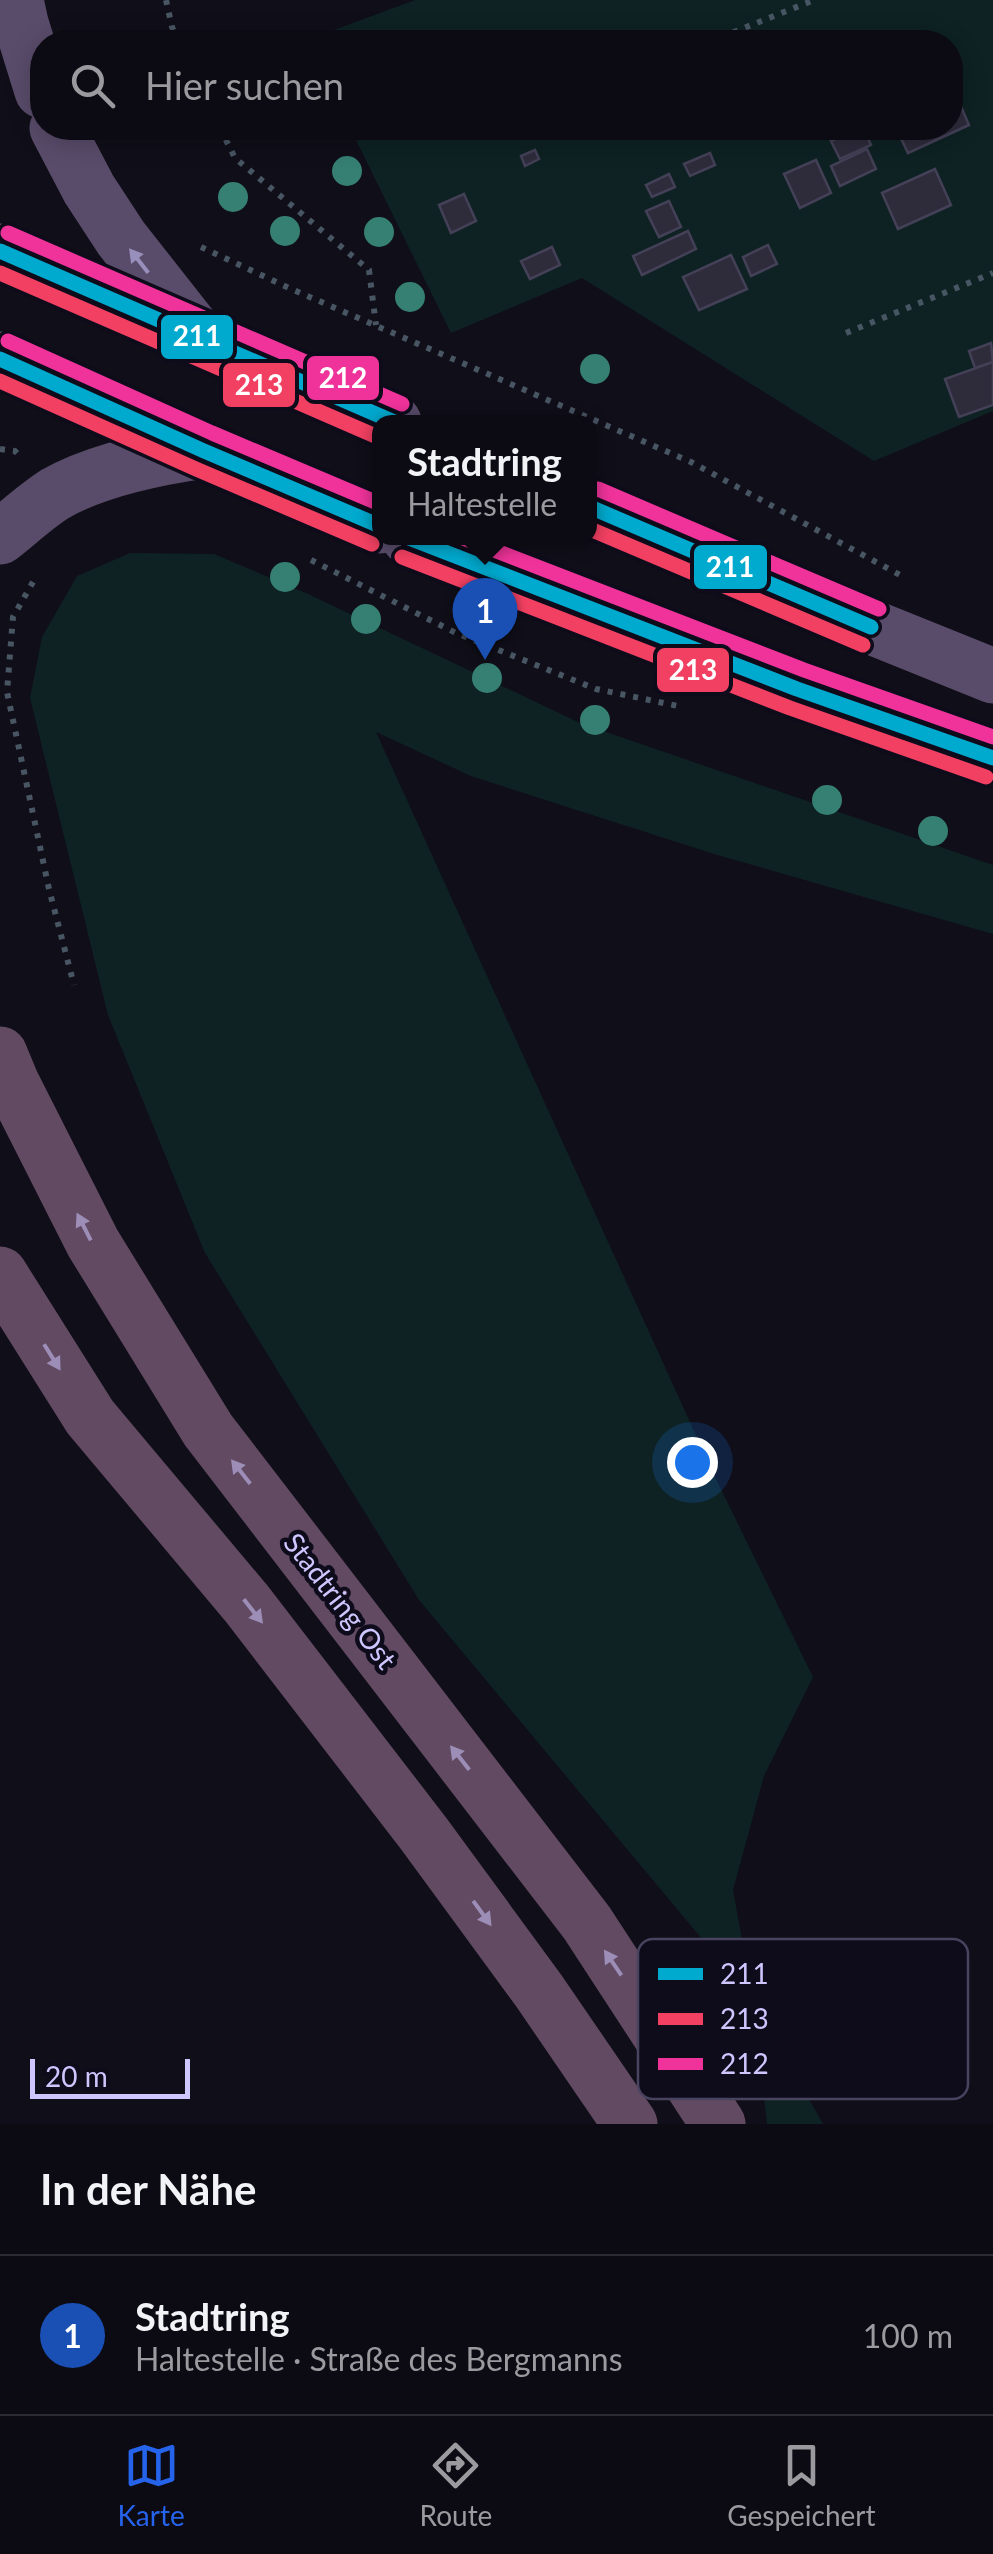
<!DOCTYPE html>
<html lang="de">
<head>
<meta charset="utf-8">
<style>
	body { margin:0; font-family:Lato,sans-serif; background:#1a1820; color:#f1f3f6 }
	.scale { position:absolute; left:30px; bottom:25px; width:160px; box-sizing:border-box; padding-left:10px; border:5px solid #cec6fe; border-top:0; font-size:28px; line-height:35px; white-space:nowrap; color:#cec6fe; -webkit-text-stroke:8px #0e0b1b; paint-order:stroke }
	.you { position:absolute; left:692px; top:1462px; width:35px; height:35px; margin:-25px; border:8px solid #fff; border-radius:50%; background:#1a73e8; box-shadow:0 0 0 15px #1a73e833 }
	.badge { display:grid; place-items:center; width:65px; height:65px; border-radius:50%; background:#2563eb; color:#fff; font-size:32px; font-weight:700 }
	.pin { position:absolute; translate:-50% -82px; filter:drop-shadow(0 2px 5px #0008) }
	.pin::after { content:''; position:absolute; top:52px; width:35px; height:30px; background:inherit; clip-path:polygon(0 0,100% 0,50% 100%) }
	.popup { position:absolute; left:372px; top:415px; width:225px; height:130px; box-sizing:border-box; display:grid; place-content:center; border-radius:20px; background:#0c0a12; filter:drop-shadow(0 2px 8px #0005); font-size:32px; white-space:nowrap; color:#9a9a9f }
	.popup b { font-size:38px; color:#f1f3f6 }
	.popup::after { content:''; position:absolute; left:50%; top:100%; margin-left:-20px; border:20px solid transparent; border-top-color:#0c0a12 }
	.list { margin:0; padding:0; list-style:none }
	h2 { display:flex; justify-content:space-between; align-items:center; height:130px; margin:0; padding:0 40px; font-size:42px }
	h2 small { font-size:32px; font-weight:400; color:#9a9a9f }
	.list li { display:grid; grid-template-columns:65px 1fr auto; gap:30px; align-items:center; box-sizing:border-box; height:160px; padding:0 40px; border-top:2px solid #2c2b32 }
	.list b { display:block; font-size:38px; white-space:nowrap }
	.list p { margin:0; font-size:32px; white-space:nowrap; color:#9a9a9f }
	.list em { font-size:32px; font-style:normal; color:#9a9a9f }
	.icon { flex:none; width:55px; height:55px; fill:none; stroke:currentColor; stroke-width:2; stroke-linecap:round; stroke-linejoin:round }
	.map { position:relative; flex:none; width:993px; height:2124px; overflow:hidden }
	.search { position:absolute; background:#0c0a12; box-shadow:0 5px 25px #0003; left:30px; right:30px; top:30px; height:110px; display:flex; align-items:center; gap:25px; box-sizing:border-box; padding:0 35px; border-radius:40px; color:#9a9a9f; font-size:38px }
	.sheet { height:290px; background:#0c0a12 }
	nav { display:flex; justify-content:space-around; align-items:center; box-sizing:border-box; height:140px; border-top:2px solid #2c2b32; background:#0c0a12; font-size:28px; color:#9a9a9f }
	nav a { display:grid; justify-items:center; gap:5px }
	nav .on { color:#2563eb }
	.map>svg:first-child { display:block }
</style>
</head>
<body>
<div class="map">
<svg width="993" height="2124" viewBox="0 0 993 2124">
	<rect width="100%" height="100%" fill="#100e18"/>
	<g fill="#0e2223">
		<path d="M 415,0 L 993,0 L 993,411 L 874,461 L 582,278 L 451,333 L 350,128 L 950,128 L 950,42 L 308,42 L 307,40 Z"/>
		<path d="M 130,553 L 214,554 L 306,593 L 580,723 L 993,865 L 993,934 L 714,854 L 471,776 L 376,732 L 715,1477 L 813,1677 L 764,1776 L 733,1890 L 753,2000 L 823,2124 L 767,2124 L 753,2000 L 419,1600 L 205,1253 L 108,1015 L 30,698 L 42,637 L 77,576 Z"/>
	</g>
	<g fill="#2e2b3b" stroke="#444057" stroke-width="2.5">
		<path d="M 951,83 L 969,125 L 908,153 L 896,128 L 950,128 Z"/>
		<path d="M 860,128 L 863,128 L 871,145 L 840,159 L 831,141 Z"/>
		<path d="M 867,149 L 876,169 L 840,186 L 831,166 Z"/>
		<path d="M 535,150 L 539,159 L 525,166 L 521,156 Z"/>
		<path d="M 710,153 L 715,165 L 690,176 L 684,164 Z"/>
		<path d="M 816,160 L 831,193 L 800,208 L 784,174 Z"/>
		<path d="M 935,169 L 951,205 L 898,229 L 882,193 Z"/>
		<path d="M 669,174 L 675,187 L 652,197 L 646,185 Z"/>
		<path d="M 464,194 L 476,221 L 451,233 L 439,205 Z"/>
		<path d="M 669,201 L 681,227 L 659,237 L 646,211 Z"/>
		<path d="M 688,231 L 696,249 L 642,275 L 633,256 Z"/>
		<path d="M 768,245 L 777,264 L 751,276 L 743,257 Z"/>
		<path d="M 552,247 L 560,265 L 530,279 L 521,261 Z"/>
		<path d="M 731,255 L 747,289 L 699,310 L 683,277 Z"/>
		<path d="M 991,343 L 993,362 L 975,368 L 969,351 Z"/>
		<path d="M 993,362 L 993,405 L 959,417 L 945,379 Z"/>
	</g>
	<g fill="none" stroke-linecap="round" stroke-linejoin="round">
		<g stroke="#485563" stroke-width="6" stroke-dasharray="5 8" stroke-linecap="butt">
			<path d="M 166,0 L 172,27 L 179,42"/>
			<path d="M 709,42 L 814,0"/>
			<path d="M 220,128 L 235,158 L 369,270 L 376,325"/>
			<path d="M 201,247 L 289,288 L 691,462 L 900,575"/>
			<path d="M 846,333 L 993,273"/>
			<path d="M 0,449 L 15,451 L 19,455"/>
			<path d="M 311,560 L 456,633 L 596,689 L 683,707"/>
			<path d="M 33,582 L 13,617 L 7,692 L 49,889 L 74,985"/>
		</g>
		<g stroke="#594c6b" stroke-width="55">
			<path d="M 16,0 L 21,23 L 42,91"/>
			<path d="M 57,128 L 89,189 L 121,238 L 195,332"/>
			<path d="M 0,251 L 394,422"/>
			<path d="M 0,359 L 204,451 L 380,526"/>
			<path d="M 590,507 L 792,595 L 993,676"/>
			<path d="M 0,537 C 18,523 36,506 55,494 C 97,470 156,458 204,451"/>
			<path d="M 409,538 L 797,689 L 993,758"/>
		</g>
		<g stroke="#614a62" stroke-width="55">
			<path d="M 0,1054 L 12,1083 L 93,1243 L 208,1430 L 587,1923 L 718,2124"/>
			<path d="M 0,1274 L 90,1417 L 247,1604 L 424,1834 L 539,1991 L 630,2124"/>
		</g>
		<defs>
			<g id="bus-1">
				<path d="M 0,251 L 394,422"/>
				<path d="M 0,359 L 204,451 L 380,526"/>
				<path d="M 590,507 L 871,627"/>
				<path d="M 409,538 L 797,689 L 993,758"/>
			</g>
			<g id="bus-2">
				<path d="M 0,273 L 380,438"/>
				<path d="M 0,381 L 196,469 L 372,544"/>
				<path d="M 590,529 L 863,645"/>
				<path d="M 402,557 L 790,708 L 986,777"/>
			</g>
			<g id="bus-3">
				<path d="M 8,233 L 402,404"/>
				<path d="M 8,341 L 212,433 L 380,504"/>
				<path d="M 598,489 L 879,609"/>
				<path d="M 463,538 L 804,670 L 993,737"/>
			</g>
		</defs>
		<use href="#bus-1" stroke="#0e0b1b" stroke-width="22"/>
		<use href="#bus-2" stroke="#0e0b1b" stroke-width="22"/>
		<use href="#bus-3" stroke="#0e0b1b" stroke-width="22"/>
		<use href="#bus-1" stroke="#00a9ce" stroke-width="15"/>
		<use href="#bus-2" stroke="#f24062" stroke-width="15"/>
		<use href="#bus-3" stroke="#ef339a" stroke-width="15"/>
	</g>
	<g fill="#367f73">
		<circle cx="347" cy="171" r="15"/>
		<circle cx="233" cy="197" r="15"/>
		<circle cx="285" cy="231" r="15"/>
		<circle cx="379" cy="232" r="15"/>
		<circle cx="410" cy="297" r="15"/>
		<circle cx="595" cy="369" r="15"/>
		<circle cx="285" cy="577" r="15"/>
		<circle cx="366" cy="619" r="15"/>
		<circle cx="487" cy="678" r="15"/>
		<circle cx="595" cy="720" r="15"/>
		<circle cx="827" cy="800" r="15"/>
		<circle cx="933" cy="831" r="15"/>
	</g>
	<defs><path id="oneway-solid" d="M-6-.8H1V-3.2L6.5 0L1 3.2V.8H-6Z" transform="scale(2.5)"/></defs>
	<use fill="#998fbc" href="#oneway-solid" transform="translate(139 261) rotate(-128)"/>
	<g fill="#9d8eb8">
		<use href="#oneway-solid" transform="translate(84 1227) rotate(-117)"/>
		<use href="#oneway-solid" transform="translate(52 1357) rotate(58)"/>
		<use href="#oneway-solid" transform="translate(241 1472) rotate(-128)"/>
		<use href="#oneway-solid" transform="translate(253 1611) rotate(52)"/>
		<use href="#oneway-solid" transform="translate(460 1758) rotate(-128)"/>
		<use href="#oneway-solid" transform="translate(482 1913) rotate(54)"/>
		<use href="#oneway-solid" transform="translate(613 1963) rotate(-124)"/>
	</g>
	<g text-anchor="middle" stroke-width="9" stroke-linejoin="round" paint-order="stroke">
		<g font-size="28" fill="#cec6fe" stroke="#0e0b1b">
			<text transform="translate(340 1601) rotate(52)" y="10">Stadtring Ost</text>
		</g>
	</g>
	<rect x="638" y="1939" width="330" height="160" rx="15" fill="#0e0b1b" stroke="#48435f" stroke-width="2.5"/>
	<rect x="658" y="1968" width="45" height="12" fill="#00a9ce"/>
	<rect x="658" y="2013" width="45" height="12" fill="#f24062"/>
	<rect x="658" y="2058" width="45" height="12" fill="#ef339a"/>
	<g font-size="28" fill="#cec6fe">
		<text x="720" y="1984">211</text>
		<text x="720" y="2029">213</text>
		<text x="720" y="2074">212</text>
	</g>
	<g stroke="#0e0b1b" stroke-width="4">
		<rect x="159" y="313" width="76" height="48" rx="10" fill="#00a9ce"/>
		<rect x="305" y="354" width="76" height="48" rx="10" fill="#ef339a"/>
		<rect x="221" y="361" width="76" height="48" rx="10" fill="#f24062"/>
		<rect x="692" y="543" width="77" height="48" rx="10" fill="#00a9ce"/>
		<rect x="655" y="646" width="76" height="48" rx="10" fill="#f24062"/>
	</g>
	<g font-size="28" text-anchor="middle" font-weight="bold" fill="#fff">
		<text x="197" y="346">211</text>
		<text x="343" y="388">212</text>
		<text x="259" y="395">213</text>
		<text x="730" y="577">211</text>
		<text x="693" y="680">213</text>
	</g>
</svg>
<div class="scale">20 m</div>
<div class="you"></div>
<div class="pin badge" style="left:485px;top:660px;background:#1a4fb4">1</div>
<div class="popup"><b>Stadtring</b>Haltestelle</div>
<div class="search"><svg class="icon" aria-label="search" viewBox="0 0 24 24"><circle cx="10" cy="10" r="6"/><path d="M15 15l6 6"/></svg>Hier suchen</div>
</div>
<section class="sheet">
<h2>In der Nähe<small></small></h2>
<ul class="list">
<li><span class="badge" style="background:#1a4fb4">1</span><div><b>Stadtring</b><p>Haltestelle · Straße des Bergmanns</p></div><em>100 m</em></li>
</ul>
</section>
<nav>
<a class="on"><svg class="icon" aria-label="map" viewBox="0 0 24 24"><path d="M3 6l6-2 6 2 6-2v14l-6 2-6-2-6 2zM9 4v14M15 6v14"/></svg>Karte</a>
<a><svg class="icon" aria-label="directions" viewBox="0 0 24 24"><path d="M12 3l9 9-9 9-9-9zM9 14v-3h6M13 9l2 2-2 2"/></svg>Route</a>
<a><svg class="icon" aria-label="saved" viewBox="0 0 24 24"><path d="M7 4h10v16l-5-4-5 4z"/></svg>Gespeichert</a>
</nav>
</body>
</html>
